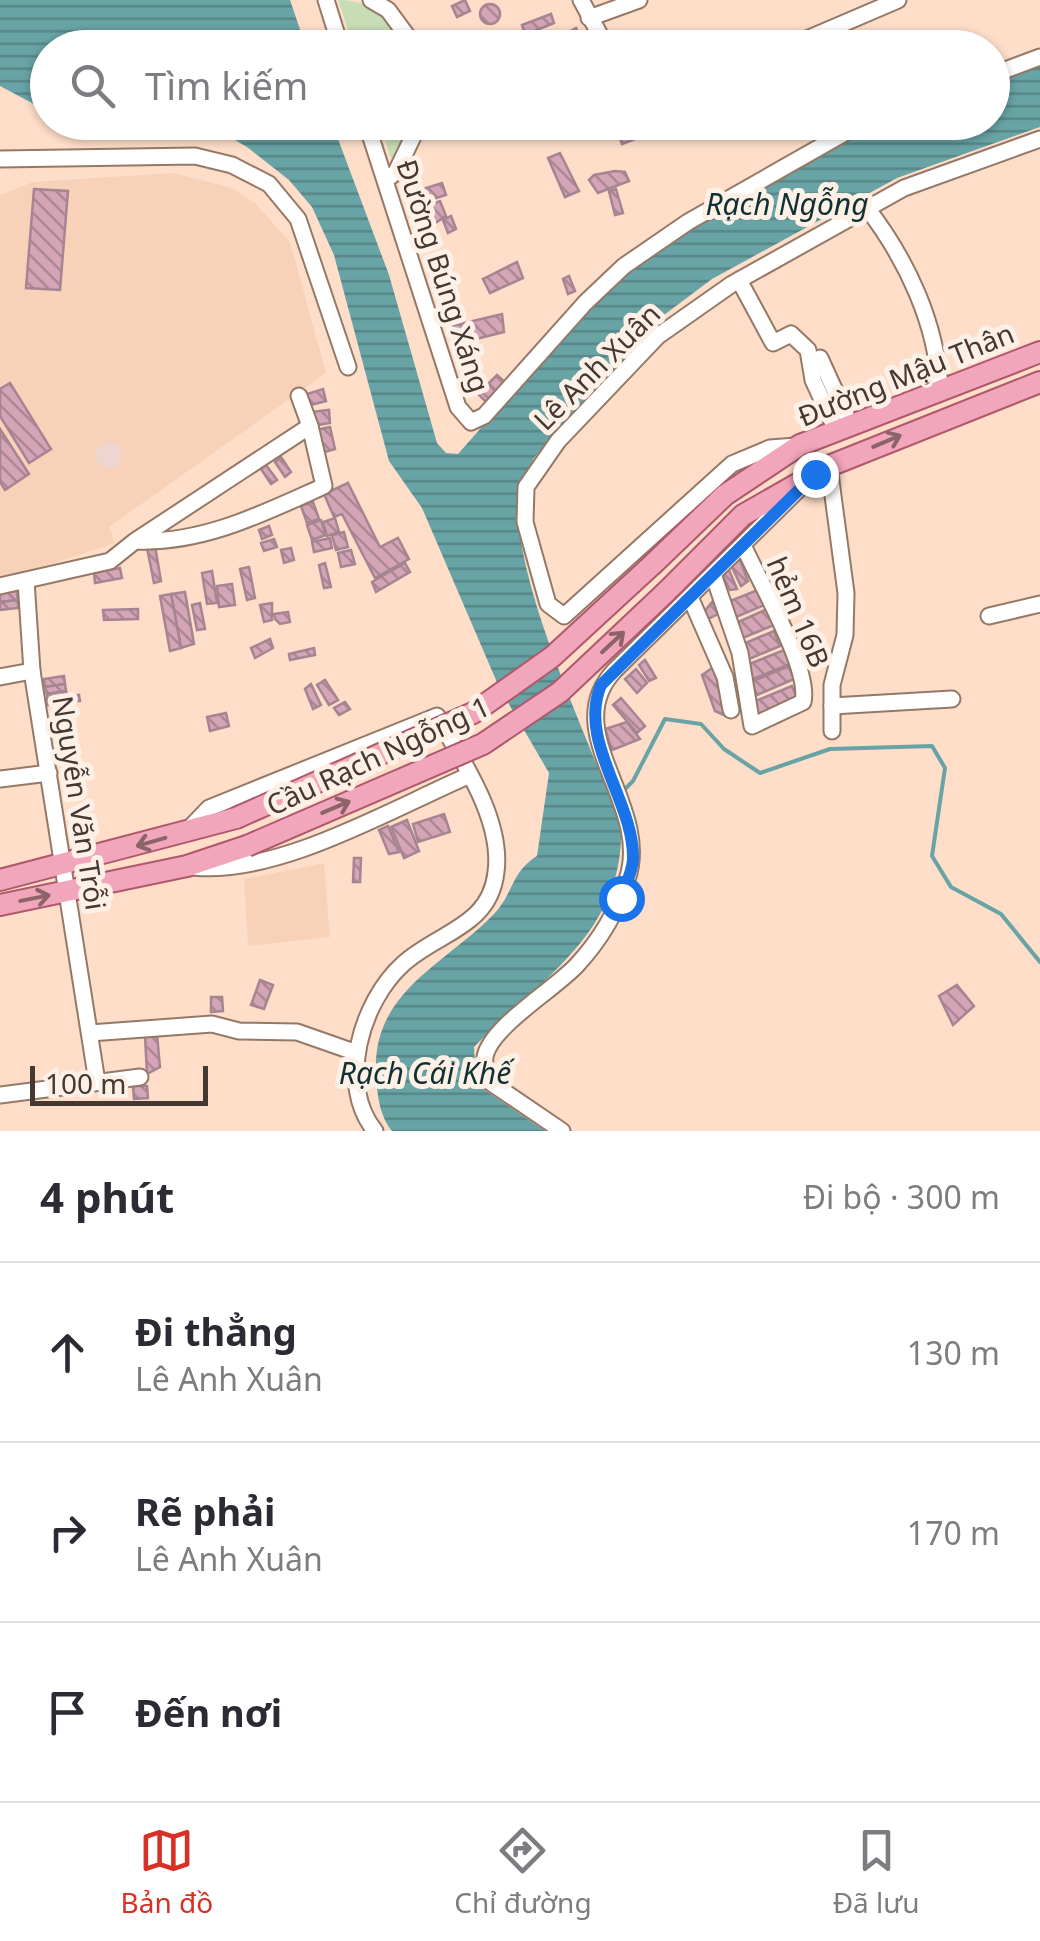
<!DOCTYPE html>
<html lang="vi">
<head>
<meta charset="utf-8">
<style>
	body { margin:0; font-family:"Noto Sans",sans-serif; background:#f2f2f3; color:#2b2b33 }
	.scale { position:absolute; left:30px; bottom:25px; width:178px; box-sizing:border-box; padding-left:10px; border:5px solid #443830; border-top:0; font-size:28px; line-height:35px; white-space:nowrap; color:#443830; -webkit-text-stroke:8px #fdf0e7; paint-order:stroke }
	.stop { position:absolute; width:30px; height:30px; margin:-22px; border:8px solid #1a73e8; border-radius:50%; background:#fff }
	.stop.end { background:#1a73e8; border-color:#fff; box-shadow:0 2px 10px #0008 }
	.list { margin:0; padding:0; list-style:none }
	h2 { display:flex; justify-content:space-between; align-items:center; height:130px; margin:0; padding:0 40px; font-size:42px }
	h2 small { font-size:32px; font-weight:400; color:#7c7c81 }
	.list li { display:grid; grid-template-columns:65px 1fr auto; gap:30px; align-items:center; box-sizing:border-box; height:180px; padding:0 40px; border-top:2px solid #e1e1e2 }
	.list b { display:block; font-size:38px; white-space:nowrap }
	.list p { margin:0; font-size:32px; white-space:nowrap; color:#7c7c81 }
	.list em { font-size:32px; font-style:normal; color:#7c7c81 }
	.icon { flex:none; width:55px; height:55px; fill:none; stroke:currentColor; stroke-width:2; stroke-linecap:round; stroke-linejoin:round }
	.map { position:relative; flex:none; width:1040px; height:1131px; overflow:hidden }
	.search { position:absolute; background:#fff; box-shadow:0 2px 8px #0004; left:30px; right:30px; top:30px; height:110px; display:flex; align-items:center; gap:25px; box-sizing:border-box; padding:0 35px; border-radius:55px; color:#7c7c81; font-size:38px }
	.sheet { height:670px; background:#fff }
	nav { display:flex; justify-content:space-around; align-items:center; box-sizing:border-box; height:140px; border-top:2px solid #e1e1e2; background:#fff; font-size:28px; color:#7c7c81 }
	nav a { display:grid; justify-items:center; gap:5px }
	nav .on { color:#d93025 }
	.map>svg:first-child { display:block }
</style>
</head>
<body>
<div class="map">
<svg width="1040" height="1131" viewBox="0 0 1040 1131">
	<defs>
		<pattern id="water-rules" width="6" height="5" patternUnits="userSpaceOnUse" patternTransform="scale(2.5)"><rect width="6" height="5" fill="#68a3a5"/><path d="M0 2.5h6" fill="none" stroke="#578687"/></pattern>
		<pattern id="building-back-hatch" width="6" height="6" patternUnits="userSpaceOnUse" patternTransform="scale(2.5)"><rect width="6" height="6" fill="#d4a4b7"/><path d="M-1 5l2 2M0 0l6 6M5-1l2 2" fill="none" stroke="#ae8795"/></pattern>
	</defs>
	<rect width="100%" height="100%" fill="#fedec9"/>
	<g fill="#f7d2b8">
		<path d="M 173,173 L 232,188 L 255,203 L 290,242 L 326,373 L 109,527 L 115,543 L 0,581 L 0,195 L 33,182 Z"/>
		<path d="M 324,863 L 330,937 L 248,946 L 244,879 Z"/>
	</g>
	<circle fill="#efd5d0" cx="109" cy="455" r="13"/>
	<g fill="#c6ddb5">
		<path d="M 338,0 C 373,0 389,22 410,47 L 354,47 Z"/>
		<path d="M 379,123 L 413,123 L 393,164 Z"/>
	</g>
	<g fill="url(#water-rules)">
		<path d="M 0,0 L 290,0 L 306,47 L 48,48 L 47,111 L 0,86 Z"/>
		<path d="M 1040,63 L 1040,127 L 897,178 L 712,279 L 660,318 L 534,458 C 526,474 518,491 518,510 C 520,597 589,740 621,825 C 625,933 541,978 474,1047 L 476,1084 L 545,1131 L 392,1131 C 379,1115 377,1093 376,1073 C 372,992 444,965 493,915 C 514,894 510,873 537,856 L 549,773 L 499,687 L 422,508 L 389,461 L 334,255 L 312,207 L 289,180 L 247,147 L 221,132 L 191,126 L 180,133 L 98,123 L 332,123 L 389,275 L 437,443 L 446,453 L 458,454 L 597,296 L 638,260 L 873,123 L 992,122 L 993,79 Z"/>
	</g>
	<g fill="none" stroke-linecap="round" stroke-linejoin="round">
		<path stroke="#68a3a5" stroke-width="4" d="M 621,793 L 633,781 L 665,719 L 701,724 L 724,749 L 760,773 L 830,749 L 932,746 L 945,768 L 932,856 L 951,887 L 1001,914 L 1040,962"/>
	</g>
	<g fill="url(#building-back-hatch)" stroke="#a68491" stroke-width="2.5">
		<path d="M 465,0 L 470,11 L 457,17 L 452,6 Z"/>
		<circle cx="490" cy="14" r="10"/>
		<path d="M 551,14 L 554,23 L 525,35 L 522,25 Z"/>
		<path d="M 576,28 L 580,36 L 559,48 L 541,48 Z"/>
		<path d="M 458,122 L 471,122 L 475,129 L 465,134 Z"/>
		<path d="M 642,129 L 645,135 L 622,144 L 620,138 Z"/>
		<path d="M 560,153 L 579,191 L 565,197 L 548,158 Z"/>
		<path d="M 615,171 L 625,172 L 629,181 L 598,193 L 589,180 L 594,175 Z"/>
		<path d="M 442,183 L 446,195 L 414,205 L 410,193 Z"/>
		<path d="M 34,189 L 68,191 L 60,290 L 26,288 Z"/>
		<path d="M 616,189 L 623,213 L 615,215 L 609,191 Z"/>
		<path d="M 440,201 L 446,216 L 417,235 L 410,213 Z"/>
		<path d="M 451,216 L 456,229 L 448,233 L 443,220 Z"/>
		<path d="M 517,262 L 523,278 L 490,293 L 483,279 Z"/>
		<path d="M 569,276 L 575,291 L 568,294 L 563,279 Z"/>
		<path d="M 502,314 L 504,332 L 456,344 L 452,326 Z"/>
		<path d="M 497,375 L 506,383 L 497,392 L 488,384 Z"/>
		<path d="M 10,383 L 51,449 L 29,463 L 0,416 L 0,389 Z"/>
		<path d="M 488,384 L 497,392 L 487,403 L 478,394 Z"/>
		<path d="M 323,389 L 326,401 L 307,406 L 304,395 Z"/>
		<path d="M 329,410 L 330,423 L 312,426 L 310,412 Z"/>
		<path d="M 330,427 L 335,449 L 321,453 L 316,430 Z"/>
		<path d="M 0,429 L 29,474 L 5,490 L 0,482 Z"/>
		<path d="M 281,457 L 291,472 L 285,477 L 275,462 Z"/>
		<path d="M 266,465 L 277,480 L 271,484 L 261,469 Z"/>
		<path d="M 348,483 L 380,547 L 398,538 L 409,559 L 375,578 L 342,514 L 334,517 L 324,494 Z"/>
		<path d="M 313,502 L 319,519 L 307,523 L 301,506 Z"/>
		<path d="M 335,518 L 339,532 L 327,536 L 323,522 Z"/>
		<path d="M 321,520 L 326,535 L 312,540 L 307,525 Z"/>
		<path d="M 269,526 L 272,535 L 262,539 L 259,530 Z"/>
		<path d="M 344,532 L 348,547 L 336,550 L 332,535 Z"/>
		<path d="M 330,538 L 332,548 L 314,552 L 312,542 Z"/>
		<path d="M 274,539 L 277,547 L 264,551 L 261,543 Z"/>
		<path d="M 155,546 L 161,581 L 154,583 L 147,548 Z"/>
		<path d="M 291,548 L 294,560 L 284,563 L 281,550 Z"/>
		<path d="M 351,550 L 355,564 L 341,567 L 338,553 Z"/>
		<path d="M 740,560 L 748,581 L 741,586 L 730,563 Z"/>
		<path d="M 325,563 L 331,587 L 324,588 L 319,565 Z"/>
		<path d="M 405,563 L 410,572 L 376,592 L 372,582 Z"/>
		<path d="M 249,567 L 255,598 L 247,600 L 240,569 Z"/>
		<path d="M 120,568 L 122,578 L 95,583 L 94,573 Z"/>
		<path d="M 729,570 L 737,589 L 730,590 L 722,575 Z"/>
		<path d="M 212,571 L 217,603 L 207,604 L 202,573 Z"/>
		<path d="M 232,584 L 235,605 L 219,607 L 217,586 Z"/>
		<path d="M 760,589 L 767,604 L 731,619 L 725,603 Z"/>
		<path d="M 17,591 L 18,600 L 0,602 L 0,593 Z"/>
		<path d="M 185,592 L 194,644 L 181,648 L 171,594 Z"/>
		<path d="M 171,594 L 181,648 L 170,651 L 160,596 Z"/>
		<path d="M 18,600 L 18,608 L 0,610 L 0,602 Z"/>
		<path d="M 712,602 L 720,613 L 708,619 L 703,613 Z"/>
		<path d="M 200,603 L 205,629 L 197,630 L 192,605 Z"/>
		<path d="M 272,603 L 272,620 L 264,622 L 260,605 Z"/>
		<path d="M 138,609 L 138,619 L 104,620 L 103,610 Z"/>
		<path d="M 767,609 L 774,625 L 740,639 L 734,624 Z"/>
		<path d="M 288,612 L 290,622 L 280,624 L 275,619 L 274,614 Z"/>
		<path d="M 774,631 L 780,646 L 749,659 L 743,644 Z"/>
		<path d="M 270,639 L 273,648 L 255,658 L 251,648 Z"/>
		<path d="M 314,648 L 315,655 L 290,660 L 289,654 Z"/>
		<path d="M 784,650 L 790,664 L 753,679 L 747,665 Z"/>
		<path d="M 645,660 L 656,678 L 649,681 L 639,665 Z"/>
		<path d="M 715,666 L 726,711 L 726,716 L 715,711 L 702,675 Z"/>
		<path d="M 789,666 L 794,679 L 757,695 L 751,682 Z"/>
		<path d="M 636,669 L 647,683 L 637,693 L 625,679 Z"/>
		<path d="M 64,676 L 65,684 L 45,687 L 44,679 Z"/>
		<path d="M 325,680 L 338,700 L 329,705 L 317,685 Z"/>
		<path d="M 65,684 L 66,691 L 47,694 L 45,687 Z"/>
		<path d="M 311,684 L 321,705 L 313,709 L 305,689 Z"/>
		<path d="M 792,686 L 798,701 L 759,717 L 753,702 Z"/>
		<path d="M 66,691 L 67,697 L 47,699 L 47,694 Z"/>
		<path d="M 79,695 L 80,701 L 48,705 L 47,699 Z"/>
		<path d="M 621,698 L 645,726 L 637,733 L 613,705 Z"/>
		<path d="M 345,702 L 350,709 L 339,715 L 334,708 Z"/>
		<path d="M 226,713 L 229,726 L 210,731 L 207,717 Z"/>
		<path d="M 627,722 L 640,739 L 612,750 L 605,729 Z"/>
		<path d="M 444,814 L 450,832 L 418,842 L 413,824 Z"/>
		<path d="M 407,820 L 419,851 L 404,858 L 391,827 Z"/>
		<path d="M 388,826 L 399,852 L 389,854 L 379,830 Z"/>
		<path d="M 354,858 L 361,858 L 360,882 L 353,882 Z"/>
		<path d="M 260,980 L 273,985 L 264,1009 L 251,1005 Z"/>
		<path d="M 957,985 L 974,1006 L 953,1025 L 939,996 Z"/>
		<path d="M 211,997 L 222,997 L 223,1011 L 211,1012 Z"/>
		<path d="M 157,1034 L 160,1067 L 147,1074 L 145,1036 Z"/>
		<path d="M 133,1086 L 147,1086 L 148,1098 L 134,1099 Z"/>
	</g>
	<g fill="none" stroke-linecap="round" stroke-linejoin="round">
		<defs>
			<g id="minor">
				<path d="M 326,0 L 341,48"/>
				<path d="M 371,0 L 388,10 L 416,48"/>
				<path d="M 581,0 L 607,48"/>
				<path d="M 589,18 L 639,0"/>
				<path d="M 786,48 L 898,0"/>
				<path d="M 992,75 L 1040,57"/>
				<path d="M 366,122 L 458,407 L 471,422 L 484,416 L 585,303 L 624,266 L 688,222 L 864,122"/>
				<path d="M 0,159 L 195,156 L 232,165 L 269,184 L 298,219 L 348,367"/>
				<path d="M 386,180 L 396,172 L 420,122"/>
				<path d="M 867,208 C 907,260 937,324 940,390"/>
				<path d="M 739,280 L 773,343 L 791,334 L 808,350 L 813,380 L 836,430"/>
				<path d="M 820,358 L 850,424"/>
				<path d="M 299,396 L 310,426"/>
				<path d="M 796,446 L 770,448 L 732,464 L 564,616 L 548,604 L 525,522 L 526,487 L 558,441 L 658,336 L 732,284 L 904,188 L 1040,139"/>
				<path d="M 829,466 L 846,593 L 845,635 L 832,685 L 832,731"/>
				<path d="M 713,574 L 740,653 L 752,726 L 803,702 C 811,669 758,579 743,545"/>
				<path d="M 26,581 L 32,671 L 97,1082"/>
				<path d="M 0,586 L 110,561 L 135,541 L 310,426 L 324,486 C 264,513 203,544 135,541"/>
				<path d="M 690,597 L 725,677 L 731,710"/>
				<path d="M 989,616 L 1040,604"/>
				<path d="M 0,677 L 32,671"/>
				<path d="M 832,706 L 952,699"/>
				<path d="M 0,779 L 49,773"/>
				<path d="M 186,832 L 209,808 L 437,716 C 461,759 503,819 496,872 C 490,927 438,932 403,964 C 361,1002 337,1084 375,1131"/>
				<path d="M 193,867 C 278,876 391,809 470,775"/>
				<path d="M 90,1033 L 212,1024 L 239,1031 L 297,1032 L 357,1053"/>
				<path d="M 0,1095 L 140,1077"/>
				<path d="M 562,1131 L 487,1080 C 486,1073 484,1064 485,1057 C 490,1027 555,989 577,965 C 600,940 617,912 627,880 C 653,804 556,732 615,670 L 801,487"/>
			</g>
			<g id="major">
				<path d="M 653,564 L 725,495 L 800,445 L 1040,352"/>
				<path d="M 665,593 L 743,515 L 829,466 L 1040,382"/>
				<path d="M 0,880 L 236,818"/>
				<path d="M 0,905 L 187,866 L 247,846"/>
			</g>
		</defs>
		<use href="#minor" stroke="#957966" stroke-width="19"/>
		<use href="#major" stroke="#af586c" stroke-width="24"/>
		<use href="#minor" stroke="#fff" stroke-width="15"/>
		<use href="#major" stroke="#f2a6bb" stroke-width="20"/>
		<defs>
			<g id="major-bridge">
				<path d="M 236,818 L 473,713 L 552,657 L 653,564"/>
				<path d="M 247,846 L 483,744 L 560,692 L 665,593"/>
			</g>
		</defs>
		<use href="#major-bridge" stroke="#af586c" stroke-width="24" stroke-linecap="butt"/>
		<use href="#major-bridge" stroke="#f2a6bb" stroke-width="20"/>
	</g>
	<defs><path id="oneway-shaft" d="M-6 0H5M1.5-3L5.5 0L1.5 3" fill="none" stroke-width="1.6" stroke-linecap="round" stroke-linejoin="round" transform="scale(2.5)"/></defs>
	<g stroke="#8a6468">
		<use href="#oneway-shaft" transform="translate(887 441) rotate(-23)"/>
		<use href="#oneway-shaft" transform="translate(613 642) rotate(-43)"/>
		<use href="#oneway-shaft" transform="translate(336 807) rotate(-23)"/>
		<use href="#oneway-shaft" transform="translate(151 842) rotate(164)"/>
		<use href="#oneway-shaft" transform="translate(35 898) rotate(-11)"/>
	</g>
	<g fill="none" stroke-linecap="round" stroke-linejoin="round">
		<path stroke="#1a73e8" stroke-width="12" d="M 621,898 C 625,886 632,873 633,860 C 635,802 577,742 601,685 L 815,474"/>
	</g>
	<g text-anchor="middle" stroke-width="10" stroke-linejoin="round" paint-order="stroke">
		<g font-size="28" fill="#443830" stroke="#fdf0e7">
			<text transform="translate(443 276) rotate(72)" y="10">Đường Búng Xáng</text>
			<text transform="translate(597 367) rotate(-45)" y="10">Lê Anh Xuân</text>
			<text transform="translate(906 375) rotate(-22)" y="10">Đường Mậu Thân</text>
			<text transform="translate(798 612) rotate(67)" y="10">hẻm 16B</text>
			<text transform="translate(378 756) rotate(-25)" y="10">Cầu Rạch Ngỗng 1</text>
			<text transform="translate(79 803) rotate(81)" y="10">Nguyễn Văn Trỗi</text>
		</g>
		<g font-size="30" font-style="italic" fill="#113031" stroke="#fdf0e7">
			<text x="787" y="215">Rạch Ngỗng</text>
			<text x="425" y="1084">Rạch Cái Khế</text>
		</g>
	</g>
</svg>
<div class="scale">100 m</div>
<div class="stop" style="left:621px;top:898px"></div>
<div class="stop end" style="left:815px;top:474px"></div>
<div class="search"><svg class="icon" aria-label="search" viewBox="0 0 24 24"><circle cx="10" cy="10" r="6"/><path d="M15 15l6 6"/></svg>Tìm kiếm</div>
</div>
<section class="sheet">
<h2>4 phút<small>Đi bộ · 300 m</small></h2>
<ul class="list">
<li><svg class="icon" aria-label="ahead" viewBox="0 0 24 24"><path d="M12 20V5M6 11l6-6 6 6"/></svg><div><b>Đi thẳng</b><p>Lê Anh Xuân</p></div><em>130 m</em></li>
<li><svg class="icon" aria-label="right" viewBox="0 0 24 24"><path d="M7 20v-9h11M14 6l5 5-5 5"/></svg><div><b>Rẽ phải</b><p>Lê Anh Xuân</p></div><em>170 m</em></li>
<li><svg class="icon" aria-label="arrive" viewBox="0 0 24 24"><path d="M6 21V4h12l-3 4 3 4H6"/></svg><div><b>Đến nơi</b></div></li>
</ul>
</section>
<nav>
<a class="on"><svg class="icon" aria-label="map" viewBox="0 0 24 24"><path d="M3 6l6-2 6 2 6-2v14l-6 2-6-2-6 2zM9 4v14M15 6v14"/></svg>Bản đồ</a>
<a><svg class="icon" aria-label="directions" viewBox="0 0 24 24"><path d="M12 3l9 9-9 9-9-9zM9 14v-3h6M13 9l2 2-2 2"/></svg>Chỉ đường</a>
<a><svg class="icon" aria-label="saved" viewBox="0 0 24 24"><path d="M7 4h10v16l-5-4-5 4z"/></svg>Đã lưu</a>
</nav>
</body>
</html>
